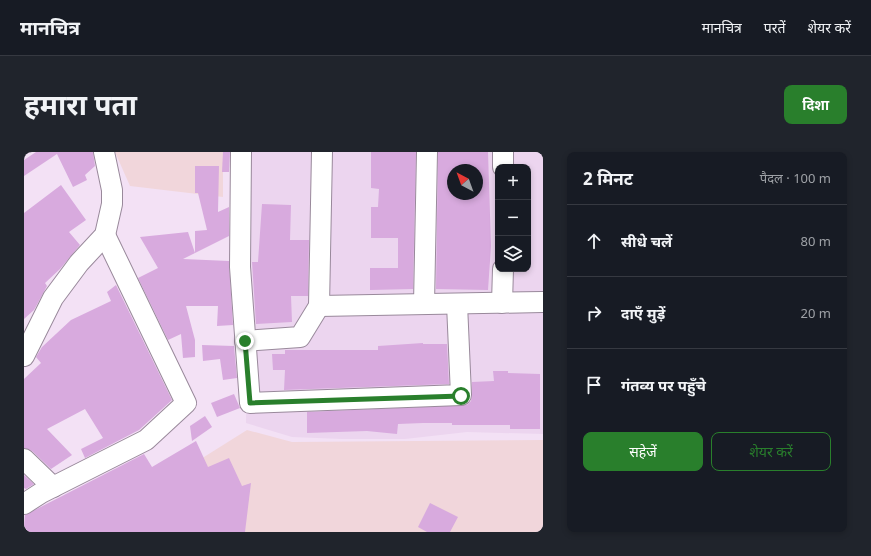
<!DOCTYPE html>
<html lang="hi">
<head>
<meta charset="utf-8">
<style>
	body { margin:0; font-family:"Noto Sans","Noto Sans Devanagari",sans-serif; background:#20242c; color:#f1f3f6 }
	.controls { position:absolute; right:12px; top:12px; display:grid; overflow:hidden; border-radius:8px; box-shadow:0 2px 6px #0003 }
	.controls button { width:36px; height:36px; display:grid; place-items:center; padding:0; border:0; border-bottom:1px solid #363941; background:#171b24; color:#f1f3f6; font:20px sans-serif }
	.compass { position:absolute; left:423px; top:12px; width:36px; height:36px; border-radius:50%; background:#171b24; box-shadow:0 2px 6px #0003; rotate:319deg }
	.stop { position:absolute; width:12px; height:12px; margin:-9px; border:3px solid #297f2c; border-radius:50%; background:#fff }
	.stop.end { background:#297f2c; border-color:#fff; box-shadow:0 1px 4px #0008 }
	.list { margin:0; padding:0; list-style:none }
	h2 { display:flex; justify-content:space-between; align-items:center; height:52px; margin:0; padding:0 16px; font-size:17px }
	h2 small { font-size:13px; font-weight:400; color:#9ea1a6 }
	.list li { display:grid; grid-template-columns:26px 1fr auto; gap:12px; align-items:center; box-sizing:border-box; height:72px; padding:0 16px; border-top:1px solid #363941 }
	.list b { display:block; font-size:15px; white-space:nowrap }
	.list em { font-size:13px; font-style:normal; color:#9ea1a6 }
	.actions { display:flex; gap:8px; padding:12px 16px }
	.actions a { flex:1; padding:9px 0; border:1px solid #297f2c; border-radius:8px; text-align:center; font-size:14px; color:#297f2c }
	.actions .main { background:#297f2c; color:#fff }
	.icon { flex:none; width:22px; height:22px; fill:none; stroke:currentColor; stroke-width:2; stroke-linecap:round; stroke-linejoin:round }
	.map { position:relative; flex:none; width:519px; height:380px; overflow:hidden; border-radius:8px }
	header { display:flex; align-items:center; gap:24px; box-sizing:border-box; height:56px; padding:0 20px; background:#171b24; border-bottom:1px solid #363941 }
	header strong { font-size:19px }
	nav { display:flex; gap:22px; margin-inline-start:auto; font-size:14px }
	.intro { display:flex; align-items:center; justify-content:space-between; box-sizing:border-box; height:96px; padding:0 24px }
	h1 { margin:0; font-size:28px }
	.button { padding:10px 18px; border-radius:8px; background:#297f2c; color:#fff; font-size:14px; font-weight:700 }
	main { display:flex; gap:24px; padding:0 24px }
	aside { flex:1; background:#171b24; border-radius:8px; box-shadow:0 2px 6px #0003 }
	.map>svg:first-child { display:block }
</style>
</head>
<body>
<header>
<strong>मानचित्र</strong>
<nav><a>मानचित्र</a><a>परतें</a><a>शेयर करें</a></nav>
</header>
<div class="intro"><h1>हमारा पता</h1><a class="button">दिशा</a></div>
<main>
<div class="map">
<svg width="519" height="380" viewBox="0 0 519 380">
	<rect width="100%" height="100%" fill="#f3e1f5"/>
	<path fill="#ecd5ef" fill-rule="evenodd" d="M 226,0 L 519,0 L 519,282 L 443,280 L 381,287 L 318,287 L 268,285 L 222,271 ZM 474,15 L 504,15 L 504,117 L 474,117 ZM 429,18 L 453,18 L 453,42 L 429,42 Z"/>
	<g fill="#f1d6db">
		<path d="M 91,0 L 199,0 L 199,45 L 106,34 Z"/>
		<path d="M 223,278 L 268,290 L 519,288 L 519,380 L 52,380 L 137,332 Z"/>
	</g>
	<g fill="#d8aade" fill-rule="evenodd">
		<path d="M 12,0 L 69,0 L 71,14 L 61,23 L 63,28 L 49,35 L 33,2 L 0,24 L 0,8 Z"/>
		<path d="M 199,0 L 206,0 L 205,20 L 198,20 Z"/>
		<path d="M 347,0 L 392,0 L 389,137 L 346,138 L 346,116 L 374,116 L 374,86 L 347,86 L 347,55 L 354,55 L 355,37 L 347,36 Z"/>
		<path d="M 414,0 L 464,0 L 467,94 L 464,138 L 412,137 ZM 429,18 L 453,18 L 453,42 L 429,42 Z"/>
		<path d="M 171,14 L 195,14 L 194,60 L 205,55 L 205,84 L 171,101 L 171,79 L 183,78 L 174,41 L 171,41 Z"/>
		<path d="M 37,33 L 62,68 L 45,80 L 56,93 L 36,117 L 21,131 L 23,134 L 10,158 L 0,167 L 0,61 Z"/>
		<path d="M 238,52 L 267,53 L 266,88 L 285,88 L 284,144 L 267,144 L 268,170 L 232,172 L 228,110 L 234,110 Z"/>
		<path d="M 164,80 L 171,101 L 159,107 L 205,109 L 209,173 L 193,174 L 194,154 L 162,154 L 171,188 L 171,205 L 159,206 L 157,182 L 144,188 L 114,126 L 134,116 L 116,85 Z"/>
		<path d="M 92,133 L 148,248 L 115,278 L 61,306 L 57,297 L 79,286 L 61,257 L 23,277 L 48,303 L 27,317 L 8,299 L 0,296 L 0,227 L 17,211 L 12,205 L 18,195 L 47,168 L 87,149 L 83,140 Z"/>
		<path d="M 399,191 L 399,192 L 423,192 L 425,232 L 260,238 L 261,218 L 249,218 L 248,202 L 261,202 L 261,198 L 354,198 L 354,194 Z"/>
		<path d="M 178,193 L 210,194 L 213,226 L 199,228 L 196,207 L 179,209 Z"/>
		<path d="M 469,219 L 484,219 L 484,221 L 516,222 L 516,277 L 486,277 L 486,273 L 428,273 L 428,271 L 399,271 L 374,272 L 373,282 L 343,279 L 283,281 L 283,260 L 443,253 L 447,249 L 448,243 L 448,230 L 470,229 Z"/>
		<path d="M 210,242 L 216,256 L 193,265 L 187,251 Z"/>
		<path d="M 181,264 L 188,275 L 168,289 L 166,274 Z"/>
		<path d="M 172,289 L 184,315 L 205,306 L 218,334 L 227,331 L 221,380 L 4,380 L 0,374 L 1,363 L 120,302 L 128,315 Z"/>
		<path d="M 0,323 L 10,332 L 2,337 L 0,336 Z"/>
		<path d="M 406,351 L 434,365 L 426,380 L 403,380 L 394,375 Z"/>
	</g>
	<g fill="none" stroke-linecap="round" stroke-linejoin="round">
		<defs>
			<g id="minor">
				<path d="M 217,0 L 216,115 L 226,251 L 437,243 L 433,152"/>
				<path d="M 479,15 L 479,0"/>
				<path d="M 478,151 L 479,117"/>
				<path d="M 400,152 L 403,0"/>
				<path d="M 295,154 L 519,150"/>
				<path d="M 221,189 L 276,185 L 295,154 L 298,0"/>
				<path d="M 0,204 L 29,146 L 55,111 L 81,83 L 88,52 L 88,38 L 80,0"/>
				<path d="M 0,307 L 29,335"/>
				<path d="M 0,352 L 17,341 L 122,288 L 162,251 L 81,83"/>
			</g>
		</defs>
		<use href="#minor" stroke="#99899b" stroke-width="22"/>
		<use href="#minor" stroke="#fff" stroke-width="20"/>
	</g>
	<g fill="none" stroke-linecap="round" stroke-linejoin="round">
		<path stroke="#297f2c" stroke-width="5" d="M 221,189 L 226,251 L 437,244"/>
	</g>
</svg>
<div class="controls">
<button>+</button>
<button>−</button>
<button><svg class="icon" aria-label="layers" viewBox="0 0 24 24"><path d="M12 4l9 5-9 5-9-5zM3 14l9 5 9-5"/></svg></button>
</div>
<svg class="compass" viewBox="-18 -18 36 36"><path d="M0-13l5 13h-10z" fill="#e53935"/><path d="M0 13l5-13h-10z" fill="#9ea1a6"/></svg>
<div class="stop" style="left:437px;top:244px"></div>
<div class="stop end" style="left:221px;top:189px"></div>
</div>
<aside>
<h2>2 मिनट<small>पैदल · 100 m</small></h2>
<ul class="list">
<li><svg class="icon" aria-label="ahead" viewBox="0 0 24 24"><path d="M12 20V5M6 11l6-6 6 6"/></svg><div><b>सीधे चलें</b></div><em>80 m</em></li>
<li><svg class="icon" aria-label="right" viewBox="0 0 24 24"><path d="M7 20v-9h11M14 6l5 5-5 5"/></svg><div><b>दाएँ मुड़ें</b></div><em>20 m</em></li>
<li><svg class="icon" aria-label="arrive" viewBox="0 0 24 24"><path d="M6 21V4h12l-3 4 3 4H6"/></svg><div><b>गंतव्य पर पहुँचे</b></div></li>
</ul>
<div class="actions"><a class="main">सहेजें</a><a>शेयर करें</a></div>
</aside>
</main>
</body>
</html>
